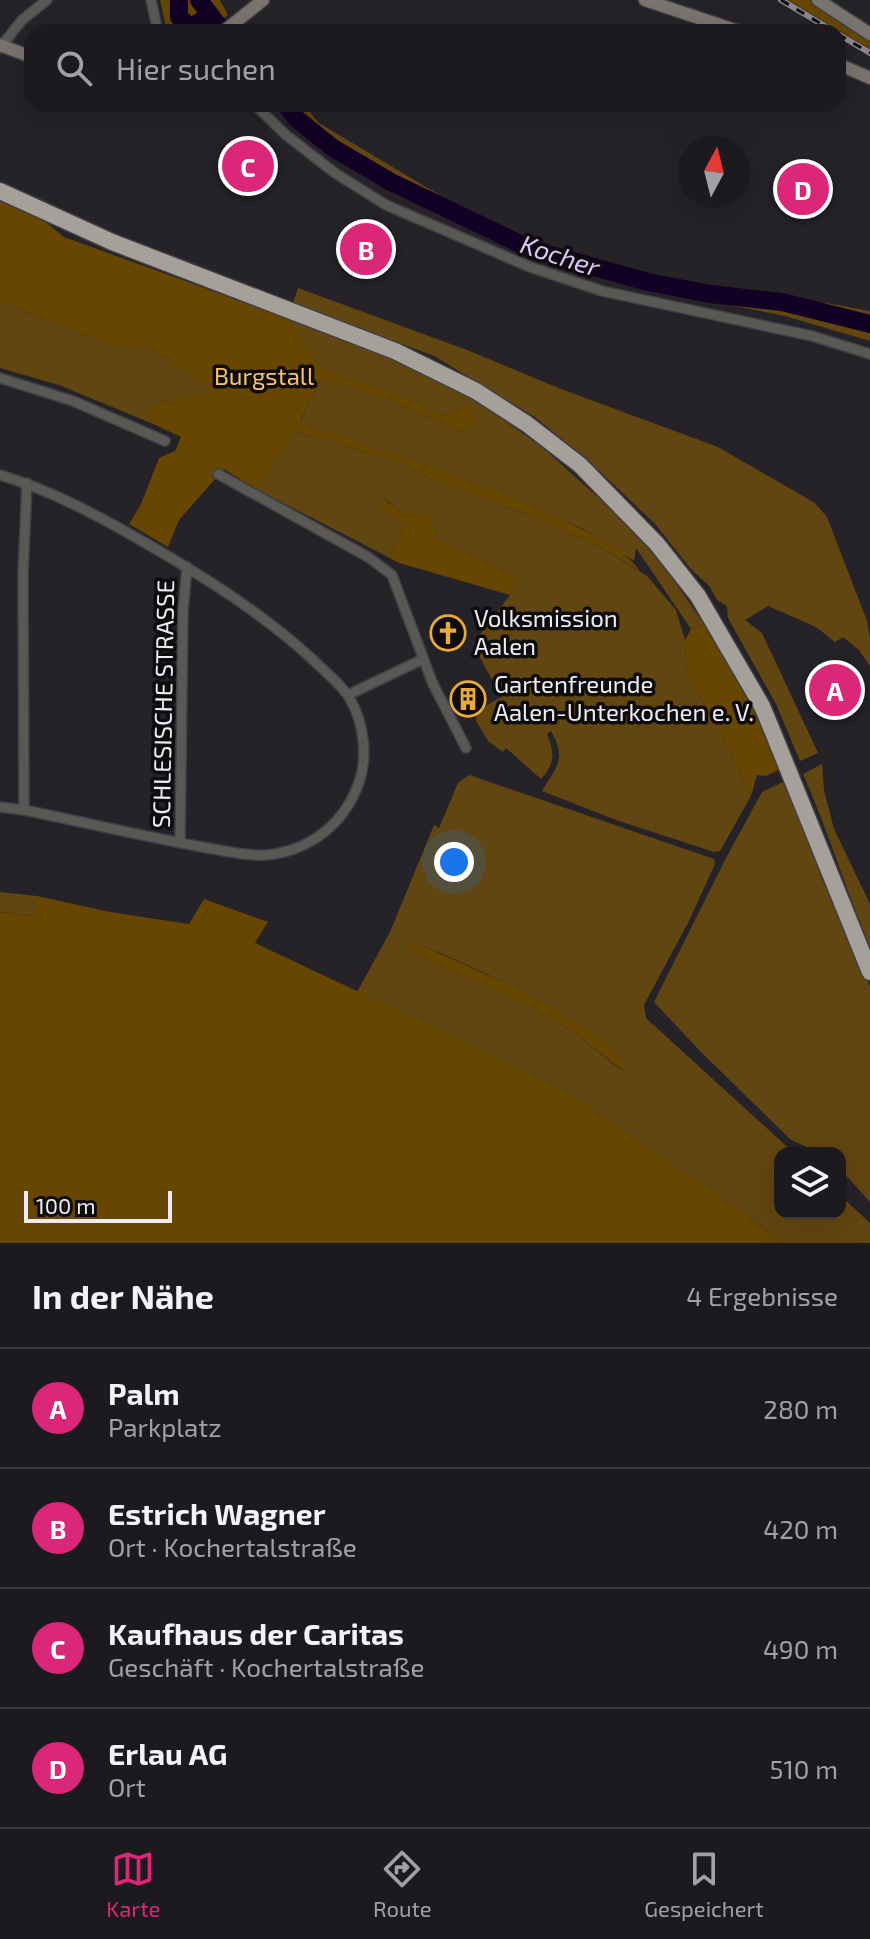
<!DOCTYPE html>
<html lang="de">
<head>
<meta charset="utf-8">
<style>
	body { margin:0; font-family:"Exo 2",sans-serif; background:#29272b; color:#f1f3f6 }
	.controls { position:absolute; right:24px; bottom:24px; display:grid; overflow:hidden; border-radius:16px; box-shadow:0 8px 32px #0002 }
	.controls button { width:72px; height:72px; display:grid; place-items:center; padding:0; border:0; border-bottom:2px solid #3a383c; background:#1c1a1e; color:#f1f3f6; font:40px sans-serif }
	.compass { position:absolute; left:678px; top:136px; width:72px; height:72px; border-radius:50%; background:#1c1a1e; box-shadow:0 8px 32px #0002; rotate:7deg }
	.scale { position:absolute; left:24px; bottom:20px; width:148px; box-sizing:border-box; padding-left:8px; border:4px solid #eeecf0; border-top:0; font-size:22px; line-height:28px; white-space:nowrap; color:#eeecf0; -webkit-text-stroke:6px #0e0c0f; paint-order:stroke }
	.you { position:absolute; left:454px; top:862px; width:28px; height:28px; margin:-20px; border:6px solid #fff; border-radius:50%; background:#1a73e8; box-shadow:0 0 0 12px #1a73e833 }
	.badge { display:grid; place-items:center; width:52px; height:52px; border-radius:50%; background:#db2777; color:#fff; font-size:26px; font-weight:700 }
	.pin { position:absolute; translate:-50% -50%; border:4px solid #fff; box-shadow:0 2px 8px #0006 }
	.list { margin:0; padding:0; list-style:none }
	h2 { display:flex; justify-content:space-between; align-items:center; height:104px; margin:0; padding:0 32px; font-size:34px }
	h2 small { font-size:26px; font-weight:400; color:#a0a1a4 }
	.list li { display:grid; grid-template-columns:52px 1fr auto; gap:24px; align-items:center; box-sizing:border-box; height:120px; padding:0 32px; border-top:2px solid #3a383c }
	.list b { display:block; font-size:30px; white-space:nowrap }
	.list p { margin:0; font-size:26px; white-space:nowrap; color:#a0a1a4 }
	.list em { font-size:26px; font-style:normal; color:#a0a1a4 }
	.icon { flex:none; width:44px; height:44px; fill:none; stroke:currentColor; stroke-width:2; stroke-linecap:round; stroke-linejoin:round }
	.map { position:relative; flex:none; width:870px; height:1243px; overflow:hidden }
	.search { position:absolute; background:#1c1a1e; box-shadow:0 8px 32px #0002; left:24px; right:24px; top:24px; height:88px; display:flex; align-items:center; gap:20px; box-sizing:border-box; padding:0 28px; border-radius:24px; color:#a0a1a4; font-size:30px }
	.sheet { height:584px; background:#1c1a1e }
	nav { display:flex; justify-content:space-around; align-items:center; box-sizing:border-box; height:112px; border-top:2px solid #3a383c; background:#1c1a1e; font-size:22px; color:#a0a1a4 }
	nav a { display:grid; justify-items:center; gap:4px }
	nav .on { color:#db2777 }
	.map>svg:first-child { display:block }
</style>
</head>
<body>
<div class="map">
<svg width="870" height="1243" viewBox="0 0 870 1243">
	<rect width="100%" height="100%" fill="#252228"/>
	<g fill="#624611" fill-rule="evenodd">
		<path d="M 273,104 L 303,104 L 319,123 L 446,199 L 558,252 L 716,292 L 826,303 L 870,311 L 870,341 L 785,316 L 629,285 L 551,265 L 435,212 L 346,166 L 293,126 Z"/>
		<path d="M 298,288 L 467,350 L 561,389 L 718,447 L 815,503 L 827,517 L 867,621 L 870,638 L 870,666 L 859,650 L 843,637 L 835,642 L 816,627 L 768,606 L 745,620 L 762,633 L 818,753 L 800,761 L 776,704 L 728,618 L 727,606 L 717,600 L 709,586 L 690,568 L 656,525 L 589,461 L 535,417 L 434,356 L 293,303 Z"/>
		<path d="M 0,302 L 120,349 L 148,345 L 216,392 L 165,401 L 150,408 L 151,423 L 59,385 L 0,368 Z"/>
		<path d="M 287,318 L 376,349 L 468,395 L 542,447 L 620,517 L 654,552 L 704,624 L 691,629 L 636,548 L 634,561 L 581,528 L 535,508 L 300,423 L 321,378 L 385,399 L 463,432 L 465,408 L 445,415 L 324,371 Z"/>
		<path d="M 296,432 L 403,463 L 437,483 L 532,516 L 600,547 L 647,576 L 676,610 L 685,640 L 687,675 L 721,734 L 751,796 L 720,851 L 714,852 L 616,820 L 542,791 C 557,766 567,759 551,731 L 547,734 C 555,754 555,763 541,779 L 506,748 L 503,752 L 488,741 L 476,721 L 477,711 L 501,697 L 473,644 L 510,595 L 517,577 L 436,540 L 430,514 C 411,518 400,511 386,500 L 379,506 L 405,525 L 388,557 L 256,489 Z"/>
		<path d="M 822,764 L 824,790 L 834,829 L 870,904 L 870,947 C 846,890 828,831 803,774 Z"/>
		<path d="M 469,775 L 714,859 L 715,864 L 689,921 L 644,1005 L 646,1018 L 794,1153 L 780,1153 L 780,1213 L 840,1213 L 840,1195 L 870,1223 L 870,1243 L 783,1243 L 756,1221 L 585,1103 L 499,1058 L 357,992 L 390,932 L 434,825 L 439,828 L 458,783 ZM 413,943 C 462,959 597,1024 625,1064 L 620,1069 L 575,1033 L 544,1014 L 462,974 Z"/>
		<path d="M 785,781 L 822,879 L 870,987 L 870,1202 L 840,1169 L 840,1153 L 820,1153 L 791,1140 L 701,1052 L 654,1002 L 726,858 L 762,792 Z"/>
		<path d="M 0,892 L 37,896 L 37,916 L 0,912 Z"/>
	</g>
	<g fill="#664600">
		<path d="M 160,0 L 220,0 L 228,15 L 201,32 L 167,32 Z"/>
		<path d="M 788,0 L 813,0 L 870,39 L 870,49 Z"/>
		<path d="M 0,199 L 42,219 L 64,237 L 287,318 L 324,371 L 387,391 L 444,415 L 465,407 L 476,411 L 476,422 L 463,432 L 385,399 L 321,378 L 300,422 C 366,446 608,520 640,571 L 600,547 L 532,516 L 437,483 L 403,463 L 296,432 L 256,489 L 224,469 L 179,520 L 168,547 L 129,524 L 141,504 L 159,458 L 175,451 L 181,437 L 151,423 L 149,408 L 165,401 L 215,392 L 148,346 L 120,349 L 0,302 Z"/>
		<path d="M 385,500 C 400,511 411,518 430,513 L 437,540 L 518,577 L 510,595 L 399,563 L 388,557 L 405,525 L 378,506 Z"/>
		<path d="M 704,624 L 733,667 L 782,768 L 766,776 L 757,775 L 751,796 L 721,734 L 687,675 L 685,640 L 691,629 Z"/>
		<path d="M 37,896 L 110,912 L 189,924 L 204,899 L 268,922 L 255,943 L 499,1058 L 585,1103 L 756,1221 L 783,1243 L 0,1243 L 0,912 L 36,916 Z"/>
		<path d="M 413,942 C 473,968 585,1014 626,1064 L 621,1069 L 575,1033 L 544,1014 L 409,950 Z"/>
	</g>
	<g fill="none" stroke-linecap="round" stroke-linejoin="round">
		<g stroke="#130025" stroke-width="18">
			<path d="M 179,0 L 179,17 L 190,27 L 211,16"/>
			<path d="M 199,0 L 217,24"/>
			<path d="M 285,104 L 297,119 L 333,148 L 391,182 L 533,250 L 648,282 L 710,294 L 782,302 L 870,324"/>
		</g>
		<defs>
			<g id="street">
				<path d="M 151,0 L 158,32"/>
				<path d="M 0,48 L 22,20 L 47,0"/>
				<path d="M 254,104 L 286,135 L 335,173 L 386,205 L 530,267 L 602,291 L 812,336 L 870,354"/>
				<path d="M 0,378 L 73,401 L 165,441"/>
				<path d="M 218,474 L 368,557 L 392,575 L 433,684 L 466,748"/>
				<path d="M 0,475 C 50,490 97,515 142,541 C 201,575 261,612 311,658 C 323,670 340,683 349,697 C 365,724 369,761 356,790 C 343,822 314,846 280,853 C 256,859 226,851 202,847 C 142,836 83,822 24,810 L 0,807"/>
				<path d="M 348,695 L 423,659"/>
				<path d="M 24,810 L 23,574 L 27,483"/>
				<path d="M 180,843 L 183,611 L 187,567"/>
			</g>
			<g id="secondary">
				<path d="M 645,0 L 741,32"/>
				<path d="M 818,0 L 870,34"/>
				<path d="M 223,32 L 263,0"/>
				<path d="M 0,45 L 32,57"/>
				<path d="M 838,64 L 870,78"/>
			</g>
			<path id="highway" d="M 0,191 L 112,242 L 395,351 L 476,391 L 527,424 L 580,465 L 657,544 L 698,596 L 762,706 L 772,730 L 870,972"/>
		</defs>
		<use href="#street" stroke="#413e44" stroke-width="12"/>
		<use href="#secondary" stroke="#413e44" stroke-width="15"/>
		<use href="#highway" stroke="#413e44" stroke-width="19"/>
		<use href="#street" stroke="#5a5855" stroke-width="9"/>
		<use href="#secondary" stroke="#787571" stroke-width="12"/>
		<use href="#highway" stroke="#a5a19a" stroke-width="16"/>
		<defs>
			<g id="rail">
				<path d="M 781,0 L 835,32"/>
				<path d="M 838,34 L 870,53"/>
			</g>
		</defs>
		<use href="#rail" stroke="#8c898e" stroke-width="6"/>
		<use href="#rail" stroke="#0e0c0f" stroke-width="3" stroke-dasharray="9" stroke-linecap="butt"/>
	</g>
	<defs>
		<symbol id="church-ring" viewBox="-11 -11 22 22"><circle r="9.5" fill="#0e0c0f" stroke="#e8ab37" stroke-width="1.5"/><path d="M-1.2-6h2.4v3.5h3.3v2.4h-3.3V6h-2.4V-.1h-3.3v-2.4h3.3Z" fill="#e8ab37"/></symbol>
		<symbol id="building-ring" viewBox="-11 -11 22 22"><circle r="9.5" fill="#0e0c0f" stroke="#e8ab37" stroke-width="1.5"/><path d="M-4-6H4V6H1V3H-1V6H-4ZM-2.5-4.3h1.7v1.8h-1.7ZM.8-4.3h1.7v1.8H.8ZM-2.5-1h1.7V.8h-1.7ZM.8-1h1.7V.8H.8Z" fill="#e8ab37"/></symbol>
	</defs>
	<g fill-rule="evenodd">
		<use href="#church-ring" x="428" y="613" width="40" height="40"/>
		<use href="#building-ring" x="448" y="679" width="40" height="40"/>
	</g>
	<g text-anchor="middle" stroke-width="7" stroke-linejoin="round" paint-order="stroke">
		<g font-size="24" fill="#f7c56f" stroke="#0e0c0f">
			<text x="264" y="385">Burgstall</text>
		</g>
		<g font-size="24" fill="#eeecf0" stroke="#0e0c0f" text-anchor="start">
			<text x="474" y="627">Volksmission<tspan x="474" dy="28">Aalen</tspan></text>
			<text x="494" y="693">Gartenfreunde<tspan x="494" dy="28">Aalen-Unterkochen e. V.</tspan></text>
		</g>
		<g font-size="24" fill="#eeecf0" stroke="#0e0c0f">
			<text transform="translate(164 704) rotate(-89)" y="8">SCHLESISCHE STRASSE</text>
		</g>
		<g font-size="26" font-style="italic" fill="#ddc5f6" stroke="#0e0c0f">
			<text transform="translate(560 256) rotate(18)" y="9">Kocher</text>
		</g>
	</g>
</svg>
<div class="controls">
<button><svg class="icon" aria-label="layers" viewBox="0 0 24 24"><path d="M12 4l9 5-9 5-9-5zM3 14l9 5 9-5"/></svg></button>
</div>
<svg class="compass" viewBox="-18 -18 36 36"><path d="M0-13l5 13h-10z" fill="#e53935"/><path d="M0 13l5-13h-10z" fill="#a0a1a4"/></svg>
<div class="scale">100 m</div>
<div class="you"></div>
<div class="pin badge" style="left:835px;top:690px">A</div>
<div class="pin badge" style="left:366px;top:249px">B</div>
<div class="pin badge" style="left:248px;top:166px">C</div>
<div class="pin badge" style="left:803px;top:189px">D</div>
<div class="search"><svg class="icon" aria-label="search" viewBox="0 0 24 24"><circle cx="10" cy="10" r="6"/><path d="M15 15l6 6"/></svg>Hier suchen</div>
</div>
<section class="sheet">
<h2>In der Nähe<small>4 Ergebnisse</small></h2>
<ul class="list">
<li><span class="badge">A</span><div><b>Palm</b><p>Parkplatz</p></div><em>280 m</em></li>
<li><span class="badge">B</span><div><b>Estrich Wagner</b><p>Ort · Kochertalstraße</p></div><em>420 m</em></li>
<li><span class="badge">C</span><div><b>Kaufhaus der Caritas</b><p>Geschäft · Kochertalstraße</p></div><em>490 m</em></li>
<li><span class="badge">D</span><div><b>Erlau AG</b><p>Ort</p></div><em>510 m</em></li>
</ul>
</section>
<nav>
<a class="on"><svg class="icon" aria-label="map" viewBox="0 0 24 24"><path d="M3 6l6-2 6 2 6-2v14l-6 2-6-2-6 2zM9 4v14M15 6v14"/></svg>Karte</a>
<a><svg class="icon" aria-label="directions" viewBox="0 0 24 24"><path d="M12 3l9 9-9 9-9-9zM9 14v-3h6M13 9l2 2-2 2"/></svg>Route</a>
<a><svg class="icon" aria-label="saved" viewBox="0 0 24 24"><path d="M7 4h10v16l-5-4-5 4z"/></svg>Gespeichert</a>
</nav>
</body>
</html>
